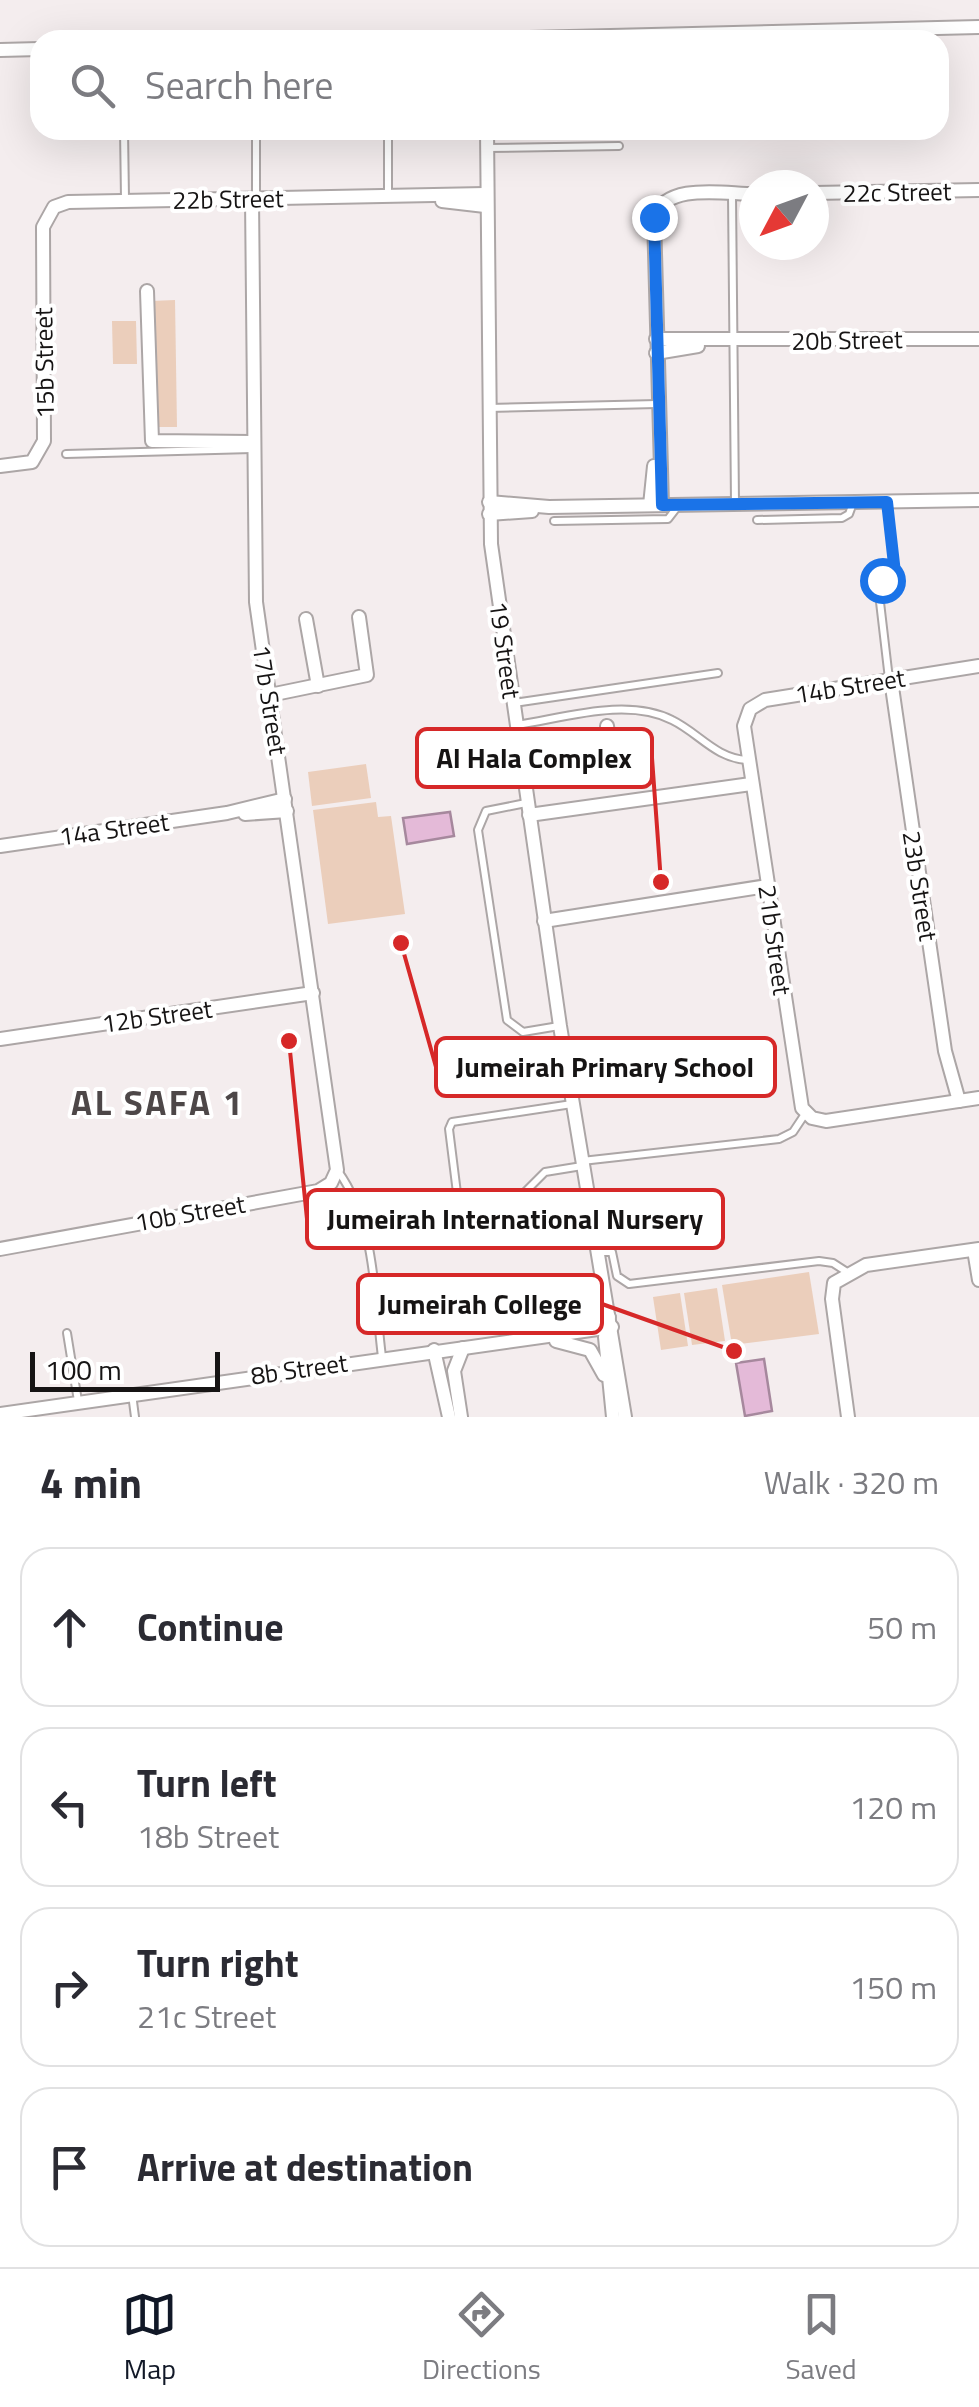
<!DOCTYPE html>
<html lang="en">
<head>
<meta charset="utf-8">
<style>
	body { margin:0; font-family:"Titillium Web",sans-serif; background:#f2f2f3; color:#2b2b33 }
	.compass { position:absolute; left:739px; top:170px; width:90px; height:90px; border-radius:50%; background:#fff; box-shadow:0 10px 40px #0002; rotate:229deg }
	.scale { position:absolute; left:30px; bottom:25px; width:190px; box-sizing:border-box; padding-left:10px; border:5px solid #161414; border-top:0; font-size:28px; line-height:35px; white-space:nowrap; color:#161414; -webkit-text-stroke:8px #fff; paint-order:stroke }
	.stop { position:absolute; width:30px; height:30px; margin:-22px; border:8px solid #1a73e8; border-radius:50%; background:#fff }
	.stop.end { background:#1a73e8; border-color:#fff; box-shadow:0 2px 10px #0008 }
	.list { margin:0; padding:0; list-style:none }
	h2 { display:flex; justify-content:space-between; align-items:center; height:130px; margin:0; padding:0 40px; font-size:42px }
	h2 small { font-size:32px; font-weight:400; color:#7c7c81 }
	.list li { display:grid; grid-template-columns:65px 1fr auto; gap:30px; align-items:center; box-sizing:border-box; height:160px; margin:0 20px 20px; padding:0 20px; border:2px solid #e1e1e2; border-radius:30px }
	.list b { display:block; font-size:38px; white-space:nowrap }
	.list p { margin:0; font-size:32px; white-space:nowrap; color:#7c7c81 }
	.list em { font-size:32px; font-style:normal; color:#7c7c81 }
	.icon { flex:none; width:55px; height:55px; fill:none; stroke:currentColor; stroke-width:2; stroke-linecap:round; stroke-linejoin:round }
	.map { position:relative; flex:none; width:979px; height:1417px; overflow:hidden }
	.search { position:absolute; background:#fff; box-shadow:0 10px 40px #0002; left:30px; right:30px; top:30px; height:110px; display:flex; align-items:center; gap:25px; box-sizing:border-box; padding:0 35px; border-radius:30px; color:#7c7c81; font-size:38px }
	.sheet { height:850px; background:#fff }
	nav { display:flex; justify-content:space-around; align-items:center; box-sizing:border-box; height:140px; border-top:2px solid #e1e1e2; background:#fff; font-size:28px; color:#7c7c81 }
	nav a { display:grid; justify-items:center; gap:5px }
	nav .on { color:#111827 }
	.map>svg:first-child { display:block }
</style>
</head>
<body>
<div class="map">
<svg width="979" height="1417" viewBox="0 0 979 1417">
	<rect width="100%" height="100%" fill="#f4edee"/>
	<g fill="#ebcebb">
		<path d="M 175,300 L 177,427 L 153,427 L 151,301 Z"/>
		<path d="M 112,321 L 136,321 L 137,364 L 113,364 Z"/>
		<path d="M 366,764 L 371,798 L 312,806 L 308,772 Z"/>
		<path d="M 376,802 L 378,817 L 391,816 L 405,914 L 328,924 L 313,810 Z"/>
		<path d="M 809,1272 L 819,1334 L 732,1345 L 722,1285 Z"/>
		<path d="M 717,1288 L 725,1341 L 692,1345 L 684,1293 Z"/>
		<path d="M 680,1293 L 688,1346 L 661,1350 L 653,1297 Z"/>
	</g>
	<g fill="#e4bad8" stroke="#a6889d" stroke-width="2.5">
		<path d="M 450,812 L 454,836 L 407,844 L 403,818 Z"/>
		<path d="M 764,1359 L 772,1411 L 745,1416 L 736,1363 Z"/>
	</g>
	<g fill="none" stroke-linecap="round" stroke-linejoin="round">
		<defs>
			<g id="service">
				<path d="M 124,130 L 125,199"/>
				<path d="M 487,148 L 619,146"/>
				<path d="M 388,195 L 388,130"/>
				<path d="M 732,195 L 735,503"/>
				<path d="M 256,198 L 256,130"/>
				<path d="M 488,408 L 657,404"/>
				<path d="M 66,454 L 252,449"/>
				<path d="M 887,503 L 895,573 L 878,585 L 889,679"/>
				<path d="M 757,520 L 842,518 L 849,514 L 853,503"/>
				<path d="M 554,521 L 668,519 L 678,506"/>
				<path d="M 514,703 L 718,673"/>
				<path d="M 517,725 C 564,718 627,697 672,720 C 699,733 715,758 747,760"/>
				<path d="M 526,803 L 486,811 L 478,830 L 507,1020 L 523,1032 L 559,1026"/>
				<path d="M 572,1104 L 452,1122 L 449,1129 L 458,1201 L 465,1205 L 520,1197 L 545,1172 L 582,1166"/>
				<path d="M 582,1161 L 779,1139 L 793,1132 L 805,1114"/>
				<path d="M 338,1171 C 376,1224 374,1294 382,1357"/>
				<path d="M 597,1252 L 612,1252 L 617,1276 L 629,1284 L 819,1261 L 833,1263 L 847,1272"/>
				<path d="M 67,1333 L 78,1401"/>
				<path d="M 132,1394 L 135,1417"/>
			</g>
			<g id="minor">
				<path d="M 451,40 L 979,27"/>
				<path d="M 0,50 L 40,49"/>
				<path d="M 487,130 L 491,544 L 560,1026 L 625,1417"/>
				<path d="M 814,193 L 979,190"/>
				<path d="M 442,201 L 485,206"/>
				<path d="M 147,291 L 152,441 L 252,442"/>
				<path d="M 656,339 L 979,339"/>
				<path d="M 656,353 L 698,346"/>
				<path d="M 0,466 L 32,462 L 44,441 L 43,227 L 54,207 L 68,202 L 485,194"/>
				<path d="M 489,502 L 549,507 L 979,500"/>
				<path d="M 650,505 L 654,466"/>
				<path d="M 662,505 L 654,217 C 667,182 724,194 754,194"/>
				<path d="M 489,514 L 532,511"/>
				<path d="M 306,619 L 318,686"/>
				<path d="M 979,666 L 765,700 L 750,709 L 744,726 L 802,1108 L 812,1118 L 826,1121 L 979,1098"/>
				<path d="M 891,680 L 945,1051 L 959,1101"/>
				<path d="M 270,695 L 367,675 L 359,617"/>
				<path d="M 607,726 L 615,779"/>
				<path d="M 522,767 L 611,753"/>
				<path d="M 245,814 L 287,811"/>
				<path d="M 529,815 L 751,784"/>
				<path d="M 0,846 L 227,813 L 285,799"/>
				<path d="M 544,921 L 767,886"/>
				<path d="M 0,1039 L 313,993"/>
				<path d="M 0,1249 L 318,1191 L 331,1183 L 337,1170 L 256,602 L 252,199"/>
				<path d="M 974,1250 L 979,1280"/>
				<path d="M 573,1325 L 609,1317"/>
				<path d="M 605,1337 L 613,1417"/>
				<path d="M 556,1341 L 590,1350 L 604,1375"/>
				<path d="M 434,1350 L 449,1417"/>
				<path d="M 0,1414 L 612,1327"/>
				<path d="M 461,1417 L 454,1371 L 463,1348"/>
				<path d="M 848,1417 L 832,1299 L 834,1283 L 866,1265 L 979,1249"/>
			</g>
		</defs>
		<use href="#service" stroke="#aca6a6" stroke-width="10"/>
		<use href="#minor" stroke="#aca6a6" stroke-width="16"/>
		<use href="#service" stroke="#fff" stroke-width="6"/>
		<use href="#minor" stroke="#fff" stroke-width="12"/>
	</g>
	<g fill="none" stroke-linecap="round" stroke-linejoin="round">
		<path stroke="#1a73e8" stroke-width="12" d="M 654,217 L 662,505 L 887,502 L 895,573 L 882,580"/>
	</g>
	<g text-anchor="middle" stroke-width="8" stroke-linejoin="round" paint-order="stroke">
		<g font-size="25" fill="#161414" stroke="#fff">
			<text transform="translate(897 192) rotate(-1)" y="9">22c Street</text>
			<text transform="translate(228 199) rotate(-1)" y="9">22b Street</text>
			<text transform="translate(847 340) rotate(-1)" y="9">20b Street</text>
			<text transform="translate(44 363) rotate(-91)" y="9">15b Street</text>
			<text transform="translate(505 650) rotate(82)" y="9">19 Street</text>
			<text transform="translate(850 686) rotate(-9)" y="9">14b Street</text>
			<text transform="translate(270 700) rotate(81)" y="9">17b Street</text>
			<text transform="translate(114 829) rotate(-8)" y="9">14a Street</text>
			<text transform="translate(920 886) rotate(81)" y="9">23b Street</text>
			<text transform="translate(775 940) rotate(82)" y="9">21b Street</text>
			<text transform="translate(157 1016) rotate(-8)" y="9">12b Street</text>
			<text transform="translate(190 1213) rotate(-10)" y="9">10b Street</text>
			<text transform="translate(299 1369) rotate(-8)" y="9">8b Street</text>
		</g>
		<g font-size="35" font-weight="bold" letter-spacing="2.5" fill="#4d4748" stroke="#fff">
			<text x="158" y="1115">AL SAFA 1</text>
		</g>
	</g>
	<path fill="none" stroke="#d62828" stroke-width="4" d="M661 882L652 758M401 943L436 1067M289 1041L307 1219M734 1351L602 1304"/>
	<g fill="#d62828" stroke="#fff" stroke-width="4">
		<circle cx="661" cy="882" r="10"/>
		<circle cx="401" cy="943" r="10"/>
		<circle cx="289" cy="1041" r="10"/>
		<circle cx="734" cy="1351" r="10"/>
	</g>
	<g fill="#fff" stroke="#d62828" stroke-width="4">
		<rect x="417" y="729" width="235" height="58" rx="10"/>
		<rect x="436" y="1038" width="339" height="58" rx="10"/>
		<rect x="307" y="1190" width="416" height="58" rx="10"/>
		<rect x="358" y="1275" width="244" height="58" rx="10"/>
	</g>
	<g font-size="28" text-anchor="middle" font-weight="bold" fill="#161414">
		<text x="534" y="768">Al Hala Complex</text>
		<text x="605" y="1077">Jumeirah Primary School</text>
		<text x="515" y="1229">Jumeirah International Nursery</text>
		<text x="480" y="1314">Jumeirah College</text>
	</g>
</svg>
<svg class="compass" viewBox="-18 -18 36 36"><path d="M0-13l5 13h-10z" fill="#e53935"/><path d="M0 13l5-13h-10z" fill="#7c7c81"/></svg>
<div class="scale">100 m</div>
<div class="stop" style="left:882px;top:580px"></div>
<div class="stop end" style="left:654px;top:217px"></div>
<div class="search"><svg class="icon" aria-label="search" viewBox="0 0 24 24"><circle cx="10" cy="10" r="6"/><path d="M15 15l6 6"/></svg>Search here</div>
</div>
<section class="sheet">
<h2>4 min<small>Walk · 320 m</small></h2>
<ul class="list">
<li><svg class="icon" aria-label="ahead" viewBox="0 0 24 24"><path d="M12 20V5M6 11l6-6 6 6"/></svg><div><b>Continue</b></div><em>50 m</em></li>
<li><svg class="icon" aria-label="left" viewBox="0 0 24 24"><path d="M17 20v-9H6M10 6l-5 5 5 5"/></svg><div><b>Turn left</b><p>18b Street</p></div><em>120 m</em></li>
<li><svg class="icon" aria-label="right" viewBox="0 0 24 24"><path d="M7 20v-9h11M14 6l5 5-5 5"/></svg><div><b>Turn right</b><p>21c Street</p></div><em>150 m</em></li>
<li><svg class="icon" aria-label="arrive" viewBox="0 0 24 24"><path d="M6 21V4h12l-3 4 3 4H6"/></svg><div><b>Arrive at destination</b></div></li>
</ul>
</section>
<nav>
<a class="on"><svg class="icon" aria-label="map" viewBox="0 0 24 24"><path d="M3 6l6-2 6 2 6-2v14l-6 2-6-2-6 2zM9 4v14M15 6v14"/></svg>Map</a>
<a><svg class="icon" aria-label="directions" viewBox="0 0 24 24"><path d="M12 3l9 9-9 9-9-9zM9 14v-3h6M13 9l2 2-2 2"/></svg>Directions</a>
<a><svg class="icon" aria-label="saved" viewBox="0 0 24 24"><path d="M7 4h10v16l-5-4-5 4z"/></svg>Saved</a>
</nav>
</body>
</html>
